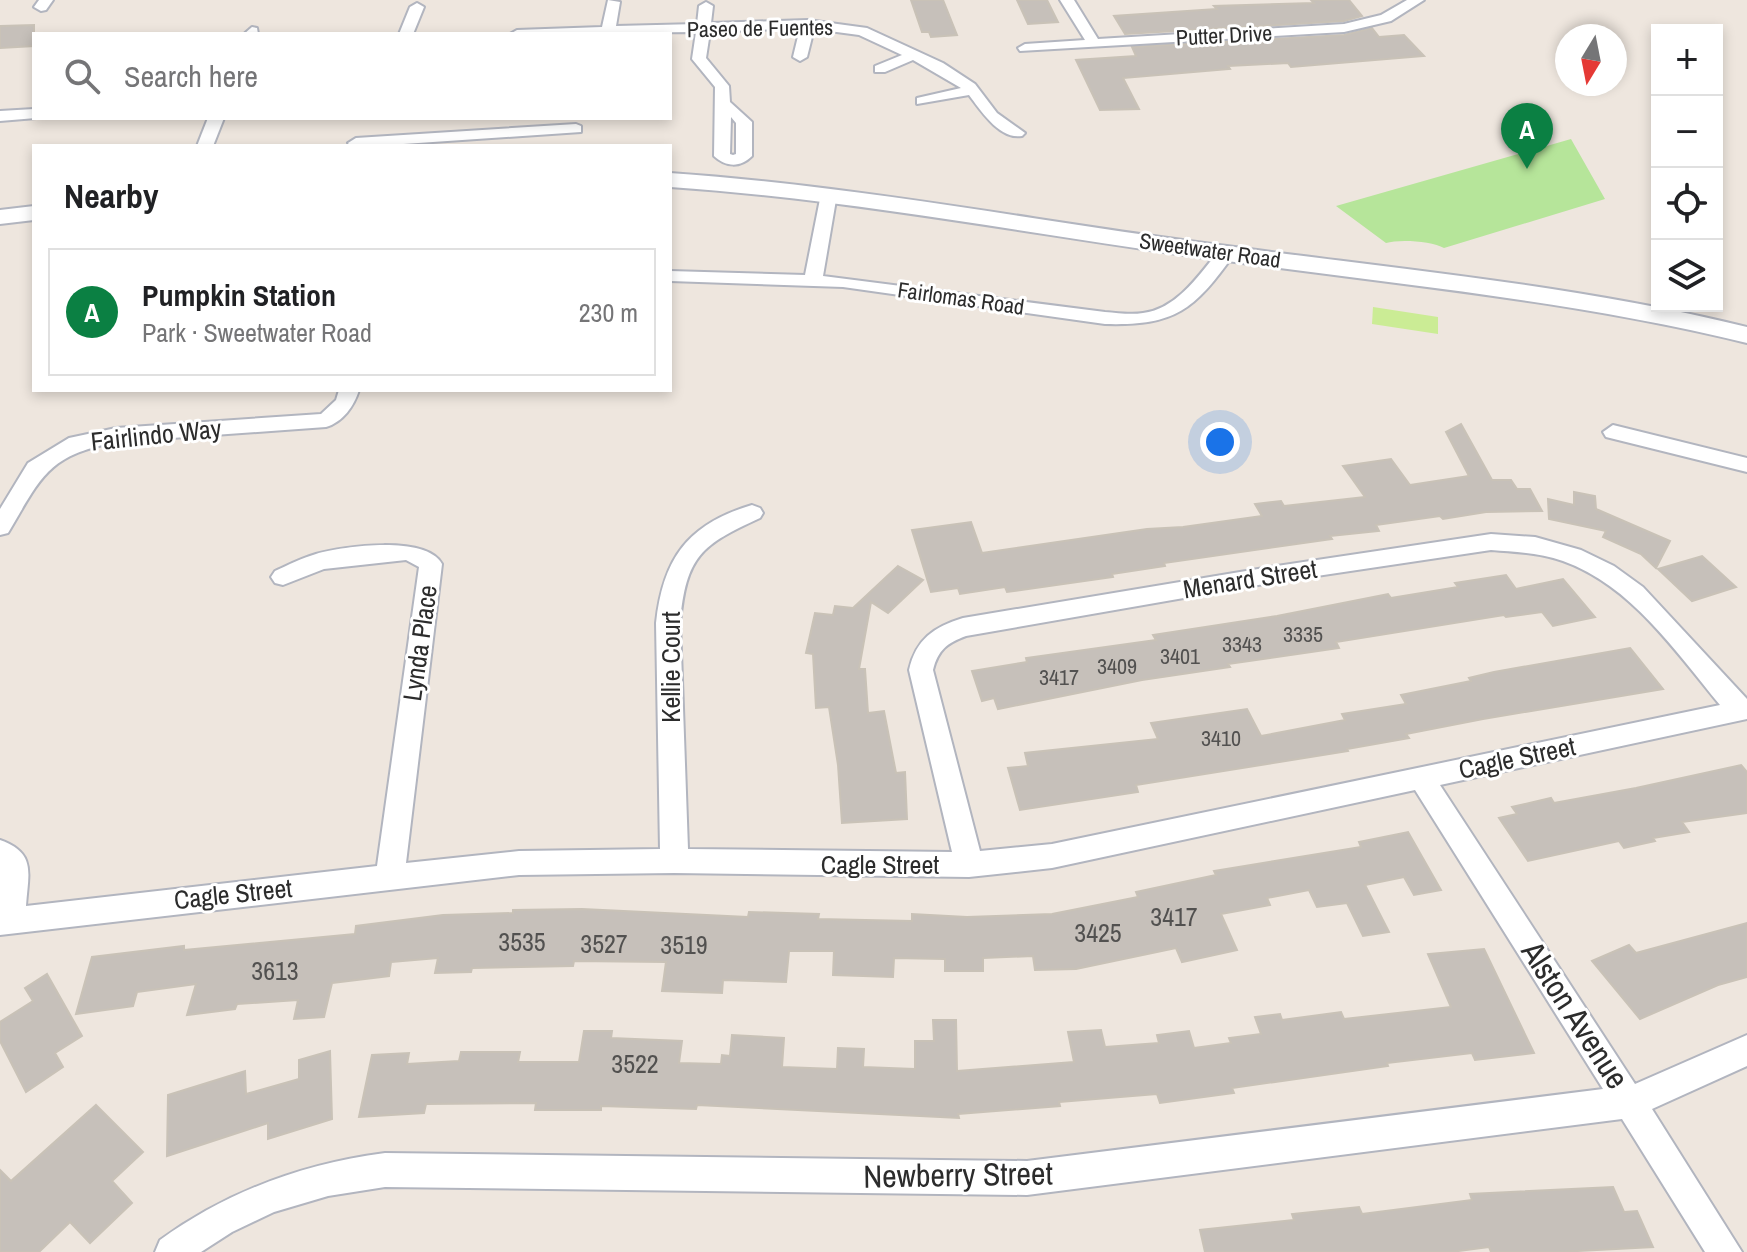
<!DOCTYPE html>
<html lang="en">
<head>
<meta charset="utf-8">
<style>
	body { margin:0; font-family:"Archivo Narrow",sans-serif; background:#f6f6f6; color:#202124 }
	.controls { position:absolute; right:24px; top:24px; display:grid; overflow:hidden; border-radius:0px; box-shadow:0 4px 12px #0003 }
	.controls button { width:72px; height:72px; display:grid; place-items:center; padding:0; border:0; border-bottom:2px solid #e0e0e0; background:#fff; color:#202124; font:40px sans-serif }
	.compass { position:absolute; left:1555px; top:24px; width:72px; height:72px; border-radius:50%; background:#fff; box-shadow:0 4px 12px #0003; rotate:190deg }
	.you { position:absolute; left:1220px; top:442px; width:28px; height:28px; margin:-20px; border:6px solid #fff; border-radius:50%; background:#1a73e8; box-shadow:0 0 0 12px #1a73e833 }
	.badge { display:grid; place-items:center; width:52px; height:52px; border-radius:50%; background:#0b8043; color:#fff; font-size:26px; font-weight:700 }
	.pin { position:absolute; translate:-50% -66px; filter:drop-shadow(0 2px 4px #0008) }
	.pin::after { content:''; position:absolute; top:42px; width:28px; height:24px; background:inherit; clip-path:polygon(0 0,100% 0,50% 100%) }
	.list { margin:0; padding:0; list-style:none }
	h2 { display:flex; justify-content:space-between; align-items:center; height:104px; margin:0; padding:0 32px; font-size:34px }
	h2 small { font-size:26px; font-weight:400; color:#757577 }
	.list li { display:grid; grid-template-columns:52px 1fr auto; gap:24px; align-items:center; box-sizing:border-box; height:128px; margin:0 16px 16px; padding:0 16px; border:2px solid #e0e0e0; border-radius:0px }
	.list b { display:block; font-size:30px; white-space:nowrap }
	.list p { margin:0; font-size:26px; white-space:nowrap; color:#757577 }
	.list em { font-size:26px; font-style:normal; color:#757577 }
	.icon { flex:none; width:44px; height:44px; fill:none; stroke:currentColor; stroke-width:2; stroke-linecap:round; stroke-linejoin:round }
	.map { position:relative; flex:none; width:1747px; height:1252px; overflow:hidden }
	.search { position:absolute; background:#fff; box-shadow:0 4px 12px #0003; left:32px; top:32px; width:640px; height:88px; display:flex; align-items:center; gap:20px; box-sizing:border-box; padding:0 28px; border-radius:0px; color:#757577; font-size:30px }
	.panel { position:absolute; background:#fff; box-shadow:0 4px 12px #0003; left:32px; top:144px; width:640px; height:248px; border-radius:0px }
	.map>svg:first-child { display:block }
</style>
</head>
<body>
<div class="map">
<svg width="1747" height="1252" viewBox="0 0 1747 1252">
	<rect width="100%" height="100%" fill="#eee6de"/>
	<path fill="#b6e59a" d="M 1571,139 L 1605,199 L 1444,248 C 1432,241 1399,239 1386,243 L 1336,206 Z"/>
	<path fill="#cbec95" d="M 1373,307 L 1438,317 L 1438,334 L 1372,324 Z"/>
	<g fill="#c6c0ba" stroke="#c9c2b7" stroke-width="2">
		<path d="M 911,0 L 943,0 L 957,35 L 931,37 L 929,32 L 922,32 Z"/>
		<path d="M 1017,0 L 1047,0 L 1058,22 L 1028,24 Z"/>
		<path d="M 1311,0 L 1349,0 L 1362,16 L 1344,21 L 1125,34 L 1114,16 L 1217,9 L 1214,6 L 1314,3 Z"/>
		<path d="M 34,25 L 34,46 L 0,48 L 0,26 Z"/>
		<path d="M 1372,28 L 1379,37 L 1404,35 L 1424,56 L 1291,67 L 1288,63 L 1228,66 L 1230,69 L 1123,78 L 1139,109 L 1100,110 L 1076,60 L 1136,56 L 1132,47 L 1344,35 Z"/>
		<path d="M 1461,424 L 1492,480 L 1511,480 L 1517,489 L 1530,489 L 1542,511 L 1486,512 L 1443,519 L 1440,516 L 1376,525 L 1379,531 L 1330,536 L 1332,539 L 1164,563 L 1165,566 L 1112,574 L 1113,577 L 1007,592 L 1005,587 L 960,594 L 958,588 L 931,592 L 912,530 L 971,522 L 982,553 L 1147,529 L 1183,527 L 1262,516 L 1255,504 L 1281,501 L 1284,506 L 1365,497 L 1343,466 L 1391,459 L 1410,485 L 1469,476 L 1446,432 Z"/>
		<path d="M 1574,492 L 1595,496 L 1596,509 L 1670,541 L 1656,568 L 1641,554 L 1603,537 L 1606,531 L 1549,519 L 1548,499 L 1574,505 Z"/>
		<path d="M 1702,556 L 1736,587 L 1692,601 L 1658,569 Z"/>
		<path d="M 898,566 L 923,580 L 888,613 L 871,602 L 859,669 L 865,669 L 868,713 L 884,711 L 896,773 L 905,772 L 907,819 L 842,823 L 838,765 L 829,707 L 816,708 L 813,654 L 806,653 L 815,613 L 833,615 L 835,606 L 853,608 Z"/>
		<path d="M 1506,575 L 1516,589 L 1563,579 L 1595,617 L 1553,626 L 1542,612 L 1506,617 L 1504,615 L 1336,642 L 1339,648 L 1228,664 L 1230,667 L 1142,680 L 998,709 L 994,698 L 982,701 L 972,671 L 1027,662 L 1026,658 L 1156,640 L 1153,635 L 1277,616 L 1388,594 L 1391,598 L 1458,587 L 1455,583 Z"/>
		<path d="M 1630,648 L 1663,689 L 1483,719 L 1406,734 L 1409,738 L 1347,749 L 1348,751 L 1136,785 L 1138,792 L 1020,810 L 1008,768 L 1028,766 L 1025,753 L 1158,739 L 1151,723 L 1247,709 L 1261,736 L 1345,720 L 1342,714 L 1406,704 L 1401,695 L 1471,681 L 1469,678 L 1494,672 Z"/>
		<path d="M 1741,765 L 1747,772 L 1747,813 L 1682,822 L 1689,832 L 1653,838 L 1655,841 L 1624,848 L 1619,841 L 1528,861 L 1499,818 L 1517,814 L 1512,807 L 1551,798 L 1554,803 L 1636,788 Z"/>
		<path d="M 1408,832 L 1441,890 L 1414,895 L 1404,877 L 1365,885 L 1389,932 L 1363,936 L 1347,903 L 1317,907 L 1309,890 L 1267,898 L 1270,905 L 1221,914 L 1237,950 L 1182,962 L 1176,948 L 1076,969 L 1035,970 L 1033,956 L 983,958 L 983,971 L 945,971 L 945,959 L 894,958 L 893,977 L 833,975 L 834,951 L 789,951 L 786,982 L 723,980 L 722,993 L 662,991 L 666,962 L 574,961 L 573,966 L 472,968 L 471,972 L 435,973 L 438,958 L 391,962 L 389,976 L 332,983 L 324,1017 L 294,1019 L 298,1000 L 237,1004 L 235,1009 L 187,1015 L 196,984 L 137,992 L 133,1006 L 76,1014 L 92,957 L 184,946 L 184,950 L 355,934 L 356,926 L 443,915 L 513,913 L 513,910 L 582,909 L 748,917 L 749,912 L 819,914 L 818,919 L 912,921 L 912,914 L 967,917 L 1052,914 L 1138,897 L 1136,892 L 1216,875 L 1214,871 L 1361,847 L 1359,842 Z"/>
		<path d="M 1747,923 L 1747,977 L 1718,985 L 1640,1019 L 1592,961 L 1629,945 L 1636,953 Z"/>
		<path d="M 1484,949 L 1534,1053 L 1475,1060 L 1472,1053 L 1387,1063 L 1388,1066 L 1232,1088 L 1234,1093 L 1160,1103 L 1157,1094 L 1059,1102 L 1060,1106 L 958,1114 L 959,1118 L 697,1105 L 696,1109 L 601,1106 L 601,1110 L 535,1110 L 536,1103 L 426,1104 L 424,1113 L 359,1117 L 372,1055 L 409,1053 L 407,1064 L 459,1061 L 461,1052 L 520,1052 L 518,1062 L 579,1062 L 584,1031 L 612,1031 L 611,1038 L 682,1041 L 679,1063 L 721,1064 L 722,1055 L 730,1056 L 732,1035 L 784,1038 L 782,1067 L 837,1069 L 838,1048 L 864,1049 L 863,1067 L 915,1069 L 915,1041 L 934,1041 L 933,1020 L 956,1020 L 957,1071 L 1074,1062 L 1068,1032 L 1101,1030 L 1105,1047 L 1159,1043 L 1157,1035 L 1189,1031 L 1194,1048 L 1231,1043 L 1229,1038 L 1261,1034 L 1255,1017 L 1280,1014 L 1282,1020 L 1341,1012 L 1344,1019 L 1451,1007 L 1428,954 Z"/>
		<path d="M 47,974 L 82,1036 L 55,1053 L 63,1067 L 26,1092 L 0,1041 L 0,1022 L 33,1001 L 25,988 Z"/>
		<path d="M 330,1051 L 332,1119 L 268,1139 L 268,1123 L 167,1156 L 168,1095 L 245,1071 L 246,1094 L 299,1079 L 299,1060 Z"/>
		<path d="M 96,1105 L 143,1152 L 112,1181 L 132,1203 L 90,1243 L 70,1222 L 39,1252 L 0,1252 L 0,1170 L 11,1181 Z"/>
		<path d="M 1613,1187 L 1624,1212 L 1637,1211 L 1653,1247 L 1559,1252 L 1491,1252 L 1489,1247 L 1451,1252 L 1205,1252 L 1200,1230 L 1294,1220 L 1292,1214 L 1359,1207 L 1362,1214 L 1472,1200 L 1470,1194 Z"/>
	</g>
	<g fill="none" stroke-linecap="round" stroke-linejoin="round">
		<defs>
			<g id="street">
				<path d="M 39,0 L 53,0 L 46,10 L 41,11 L 34,7 Z"/>
				<path d="M 608,0 L 620,2 L 616,26 L 697,24 L 699,6 L 706,2 L 713,6 L 711,23 L 808,20 L 867,28 L 943,63 L 975,84 L 997,113 L 1025,133 L 1022,136 C 1000,140 981,111 969,95 L 917,104 L 917,98 L 961,88 L 913,60 L 885,72 L 875,72 L 875,66 L 902,55 L 859,35 L 814,29 L 807,57 L 800,61 L 793,57 L 800,28 L 710,32 L 706,58 L 729,86 L 730,102 L 752,122 L 752,156 C 740,168 726,167 714,156 L 715,87 L 692,59 L 696,32 L 510,34 L 517,30 L 602,27 ZM 731,117 L 736,123 L 736,154 L 733,155 L 730,154 Z"/>
				<path d="M 1060,0 L 1074,0 L 1098,39 L 1344,24 L 1381,15 L 1407,0 L 1424,0 L 1391,21 L 1344,32 L 1020,51 L 1018,48 L 1025,44 L 1085,40 Z"/>
				<path d="M 417,3 L 424,7 L 413,34 L 399,34 L 410,7 Z"/>
				<path d="M 252,27 L 257,28 L 258,34 L 244,34 Z"/>
				<path d="M 34,109 L 36,118 L 0,121 L 0,111 Z"/>
				<path d="M 208,118 L 224,118 L 213,146 L 197,146 Z"/>
				<path d="M 576,124 L 581,126 L 581,132 L 374,146 L 350,146 L 348,143 L 356,138 Z"/>
				<path d="M 829,189 L 837,194 L 823,276 L 1105,312 C 1118,313 1131,315 1143,313 C 1177,309 1200,274 1220,249 L 1232,249 L 1235,253 C 1194,310 1176,326 1105,324 L 843,287 L 670,281 L 670,271 L 805,275 L 821,194 Z"/>
				<path d="M 339,390 L 359,390 C 354,406 343,422 326,427 L 116,442 C 47,456 42,476 8,533 L 0,535 L 0,509 L 28,463 L 69,438 L 116,428 L 321,414 L 336,400 Z"/>
				<path d="M 1613,425 L 1747,458 L 1747,472 L 1606,437 L 1603,432 Z"/>
				<path d="M 752,505 L 760,508 L 763,513 L 760,518 C 701,545 686,556 680,623 L 688,849 L 952,852 L 909,670 C 916,639 934,627 963,618 L 1264,568 L 1491,534 L 1535,537 L 1581,550 L 1614,566 L 1643,587 L 1747,699 L 1747,719 L 1440,785 L 1635,1084 L 1747,1035 L 1747,1066 L 1652,1109 L 1742,1252 L 1705,1252 L 1622,1119 L 1027,1195 L 385,1187 L 328,1196 L 274,1212 L 232,1232 L 201,1252 L 155,1252 L 160,1240 C 228,1191 302,1164 385,1153 L 1027,1161 L 1603,1089 L 1415,790 L 1052,868 L 969,877 L 674,873 L 519,875 L 0,935 L 0,840 C 37,853 28,874 26,906 L 377,866 L 419,567 L 406,560 L 324,569 L 283,585 L 275,583 L 271,577 L 275,571 C 288,565 302,558 316,554 C 344,546 426,535 442,564 L 406,863 L 519,851 L 660,849 L 656,623 C 663,558 688,524 752,505 ZM 1491,550 C 1516,552 1540,553 1563,561 C 1631,585 1676,652 1720,705 L 1052,844 L 980,851 L 933,670 C 938,650 947,643 966,636 L 1264,584 Z"/>
			</g>
			<g id="secondary">
				<path d="M 670,173 C 858,186 1041,222 1227,246 C 1402,270 1576,285 1747,327 L 1747,343 C 1576,301 1402,285 1227,261 C 1041,236 858,200 670,187 Z"/>
				<path d="M 34,206 L 34,220 L 0,224 L 0,210 Z"/>
			</g>
		</defs>
		<use href="#street" stroke="#b2b5bf" stroke-width="4"/>
		<use href="#secondary" stroke="#b2b5bf" stroke-width="4"/>
		<use href="#street" fill="#fff" fill-rule="evenodd"/>
		<use href="#secondary" fill="#fff" fill-rule="evenodd"/>
	</g>
	<g text-anchor="middle" stroke-width="6" stroke-linejoin="round" paint-order="stroke">
		<g font-size="22" fill="#2c2c2c" stroke="#fff">
			<text transform="translate(760 28) rotate(-1)" y="8">Paseo de Fuentes</text>
			<text transform="translate(1224 35) rotate(-3)" y="8">Putter Drive</text>
			<text transform="translate(1210 250) rotate(8)" y="8">Sweetwater Road</text>
			<text transform="translate(961 298) rotate(8)" y="8">Fairlomas Road</text>
		</g>
		<g font-size="22" fill="#525150">
			<text x="1303" y="642">3335</text>
			<text x="1242" y="652">3343</text>
			<text x="1180" y="664">3401</text>
			<text x="1117" y="674">3409</text>
			<text x="1059" y="685">3417</text>
			<text x="1221" y="746">3410</text>
		</g>
		<g font-size="26" fill="#2c2c2c" stroke="#fff">
			<text transform="translate(156 435) rotate(-6)" y="9">Fairlindo Way</text>
			<text transform="translate(1250 579) rotate(-9)" y="9">Menard Street</text>
			<text transform="translate(420 643) rotate(-82)" y="9">Lynda Place</text>
			<text transform="translate(671 667) rotate(-90)" y="9">Kellie Court</text>
			<text transform="translate(1517 758) rotate(-12)" y="9">Cagle Street</text>
			<text x="880" y="874">Cagle Street</text>
			<text transform="translate(233 894) rotate(-6)" y="9">Cagle Street</text>
		</g>
		<g font-size="26" fill="#525150">
			<text x="1174" y="926">3417</text>
			<text x="1098" y="942">3425</text>
			<text x="522" y="951">3535</text>
			<text x="604" y="953">3527</text>
			<text x="684" y="954">3519</text>
			<text x="275" y="980">3613</text>
			<text x="635" y="1073">3522</text>
		</g>
		<g font-size="32" fill="#2c2c2c" stroke="#fff">
			<text transform="translate(1575 1015) rotate(57)" y="11">Alston Avenue</text>
			<text transform="translate(958 1175) rotate(-1)" y="11">Newberry Street</text>
		</g>
	</g>
</svg>
<div class="controls">
<button>+</button>
<button>−</button>
<button><svg class="icon" aria-label="locate" viewBox="0 0 24 24"><circle cx="12" cy="12" r="6"/><path d="M12 2v4M12 18v4M2 12h4M18 12h4"/></svg></button>
<button><svg class="icon" aria-label="layers" viewBox="0 0 24 24"><path d="M12 4l9 5-9 5-9-5zM3 14l9 5 9-5"/></svg></button>
</div>
<svg class="compass" viewBox="-18 -18 36 36"><path d="M0-13l5 13h-10z" fill="#e53935"/><path d="M0 13l5-13h-10z" fill="#757577"/></svg>
<div class="you"></div>
<div class="pin badge" style="left:1527px;top:169px">A</div>
<div class="search"><svg class="icon" aria-label="search" viewBox="0 0 24 24"><circle cx="10" cy="10" r="6"/><path d="M15 15l6 6"/></svg>Search here</div>
<section class="panel">
<h2>Nearby<small></small></h2>
<ul class="list">
<li><span class="badge">A</span><div><b>Pumpkin Station</b><p>Park · Sweetwater Road</p></div><em>230 m</em></li>
</ul>
</section>
</div>
</body>
</html>
